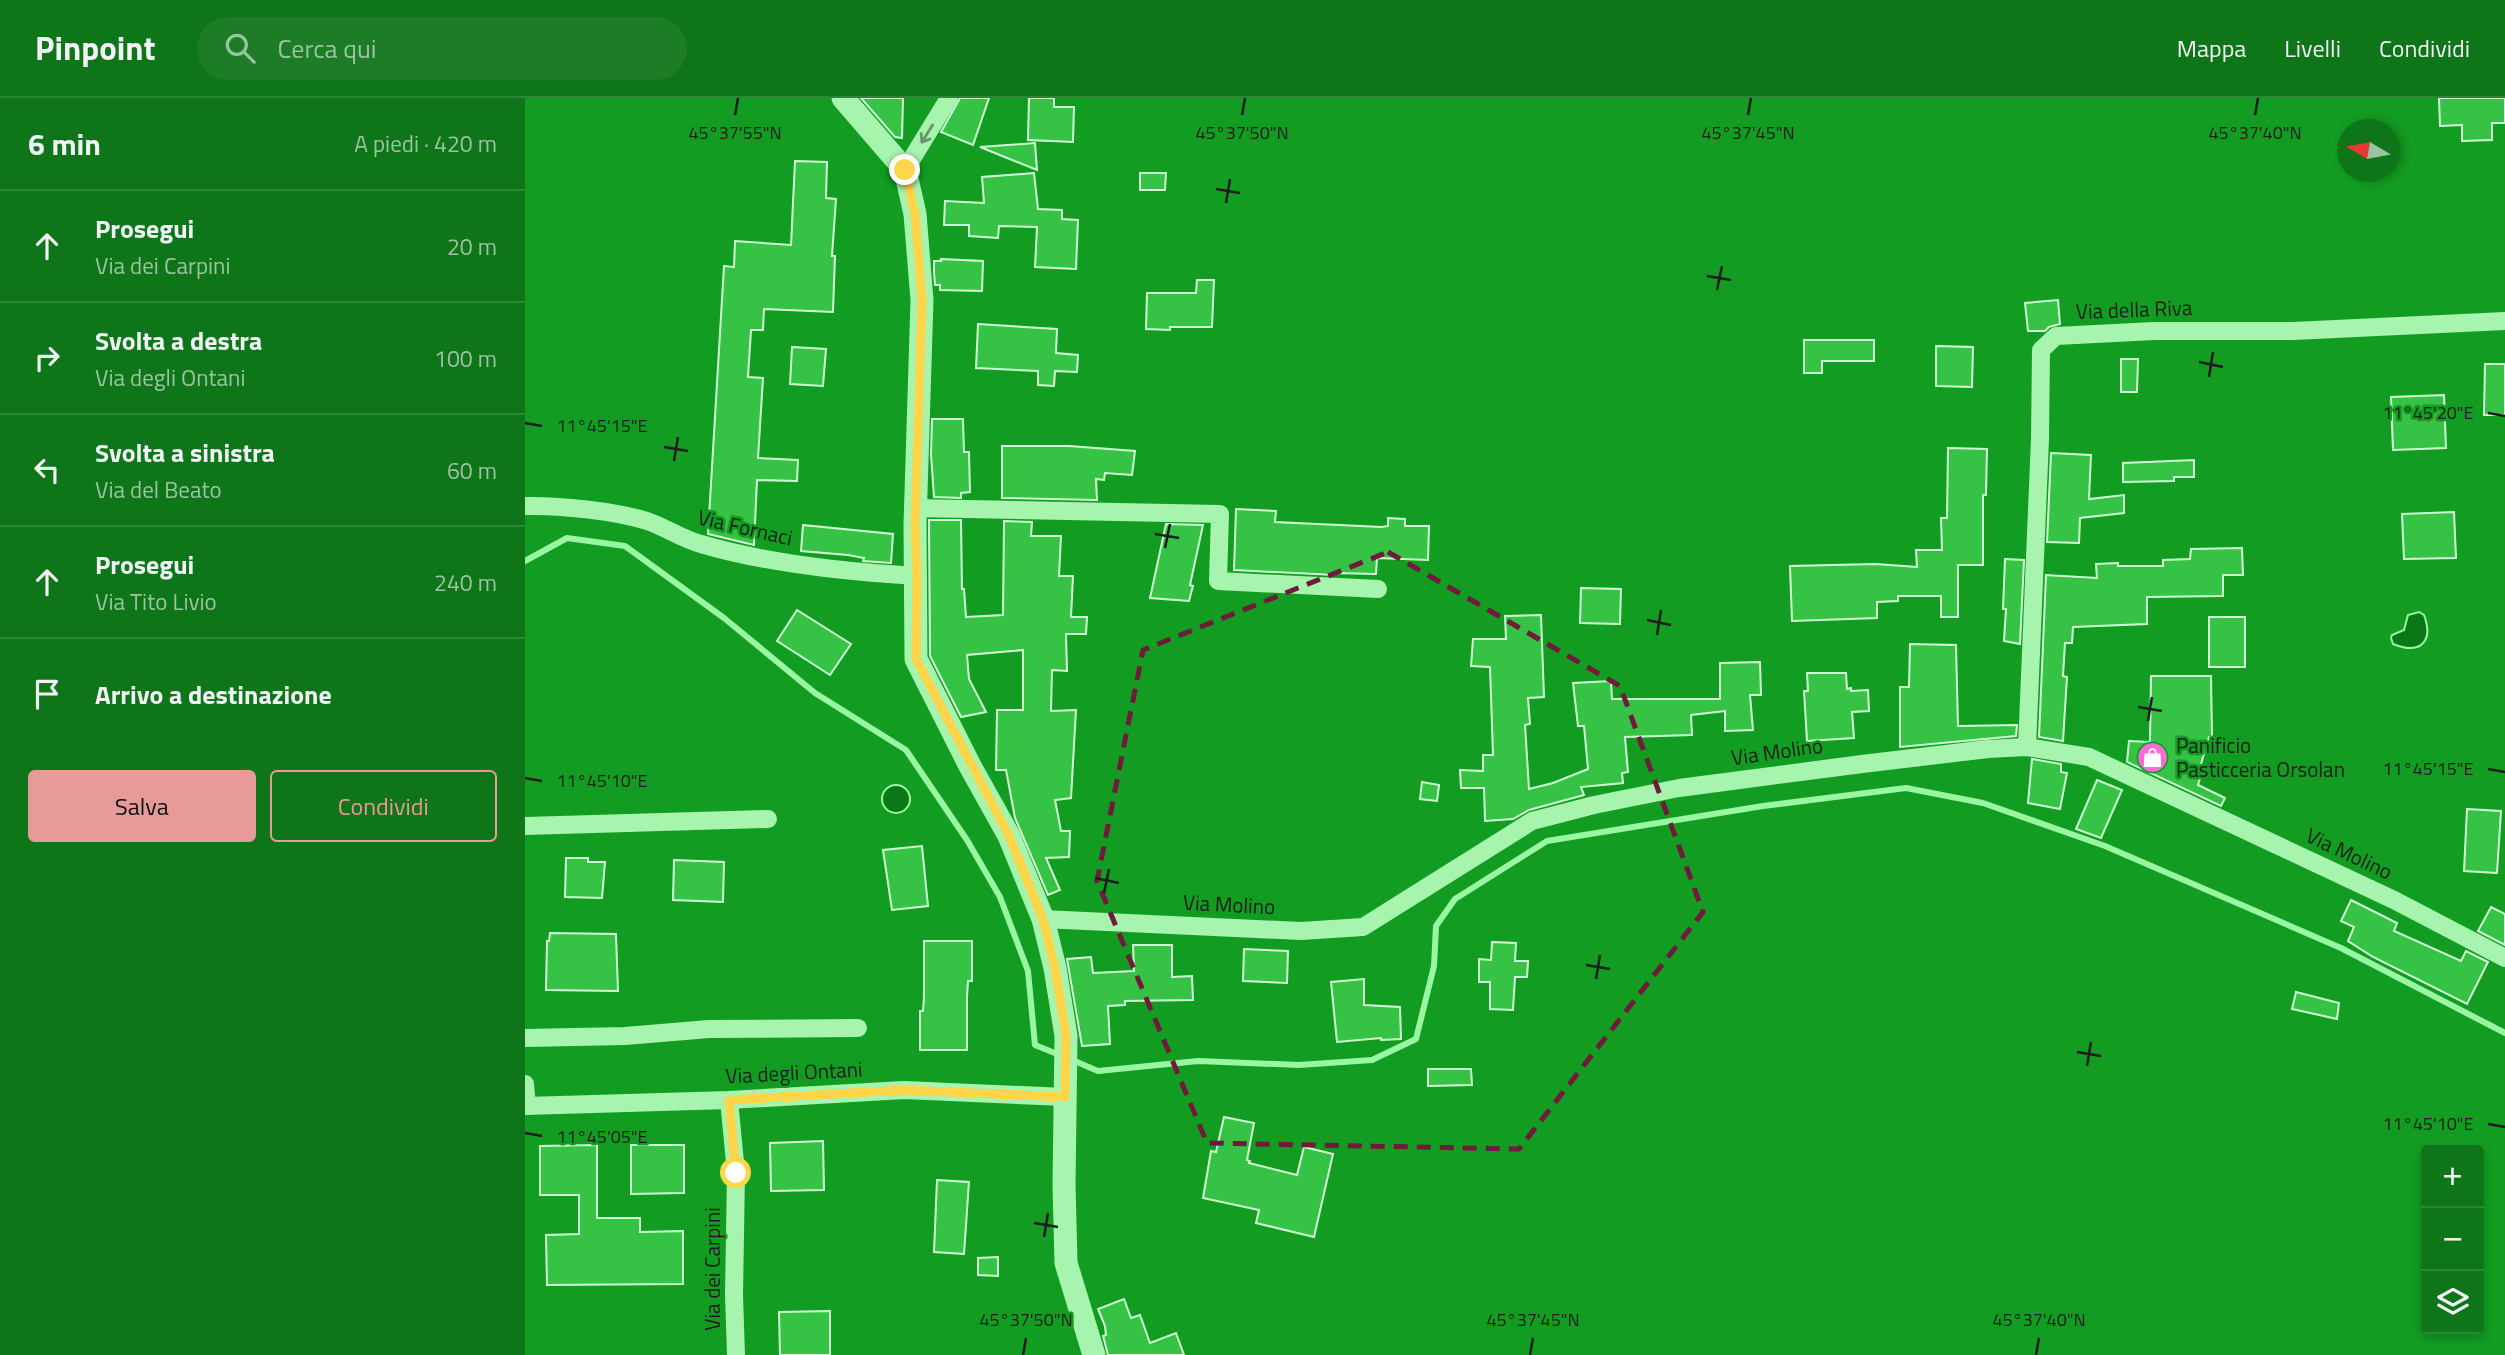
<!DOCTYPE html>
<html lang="it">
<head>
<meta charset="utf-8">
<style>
	body { margin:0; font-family:"Titillium Web",sans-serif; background:#1c7d26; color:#f1f3f6 }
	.controls { position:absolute; right:21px; bottom:21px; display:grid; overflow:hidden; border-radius:7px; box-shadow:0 4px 10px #0003 }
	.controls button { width:63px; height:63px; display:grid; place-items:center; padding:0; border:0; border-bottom:2px solid #2e8738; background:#0e7519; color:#f1f3f6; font:35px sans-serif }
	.compass { position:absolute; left:1812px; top:21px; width:63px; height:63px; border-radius:50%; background:#0e7519; box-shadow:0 4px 10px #0003; rotate:280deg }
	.stop { position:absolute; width:21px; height:21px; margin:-16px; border:5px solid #ffd54a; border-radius:50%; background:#fff }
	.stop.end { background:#ffd54a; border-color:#fff; box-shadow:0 2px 7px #0008 }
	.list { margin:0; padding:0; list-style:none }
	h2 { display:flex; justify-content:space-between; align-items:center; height:91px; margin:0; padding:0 28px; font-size:30px }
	h2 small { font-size:23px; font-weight:400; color:#9bc3a2 }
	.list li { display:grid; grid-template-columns:46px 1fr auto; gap:21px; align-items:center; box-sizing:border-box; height:112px; padding:0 28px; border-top:2px solid #2e8738 }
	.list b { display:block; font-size:26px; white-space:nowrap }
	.list p { margin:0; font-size:23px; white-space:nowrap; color:#9bc3a2 }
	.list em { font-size:23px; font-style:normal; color:#9bc3a2 }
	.actions { display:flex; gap:14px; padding:21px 28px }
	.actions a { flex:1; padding:16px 0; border:2px solid #e69b98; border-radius:7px; text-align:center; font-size:24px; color:#e69b98 }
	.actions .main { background:#e69b98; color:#111 }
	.icon { flex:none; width:38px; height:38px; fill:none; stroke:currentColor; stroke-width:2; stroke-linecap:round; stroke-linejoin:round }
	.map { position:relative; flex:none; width:1980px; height:1257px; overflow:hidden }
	header { display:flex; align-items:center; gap:42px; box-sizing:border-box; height:98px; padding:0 35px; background:#0e7519; border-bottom:2px solid #2e8738 }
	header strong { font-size:33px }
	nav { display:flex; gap:38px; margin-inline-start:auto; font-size:24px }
	.search { width:490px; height:63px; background:#1c7d26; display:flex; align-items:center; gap:18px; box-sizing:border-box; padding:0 24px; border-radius:38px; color:#9bc3a2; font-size:26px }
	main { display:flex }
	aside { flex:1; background:#0e7519 }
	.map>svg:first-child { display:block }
</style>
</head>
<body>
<header>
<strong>Pinpoint</strong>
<div class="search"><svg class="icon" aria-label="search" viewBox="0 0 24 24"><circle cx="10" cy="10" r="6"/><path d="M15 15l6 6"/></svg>Cerca qui</div>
<nav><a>Mappa</a><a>Livelli</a><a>Condividi</a></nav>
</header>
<main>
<aside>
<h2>6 min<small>A piedi · 420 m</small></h2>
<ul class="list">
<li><svg class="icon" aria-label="ahead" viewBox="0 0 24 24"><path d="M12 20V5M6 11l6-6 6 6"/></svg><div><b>Prosegui</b><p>Via dei Carpini</p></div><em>20 m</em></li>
<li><svg class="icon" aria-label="right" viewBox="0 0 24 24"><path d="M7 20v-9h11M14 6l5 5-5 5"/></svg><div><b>Svolta a destra</b><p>Via degli Ontani</p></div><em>100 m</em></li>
<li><svg class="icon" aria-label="left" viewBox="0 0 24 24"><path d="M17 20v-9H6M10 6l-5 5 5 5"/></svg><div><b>Svolta a sinistra</b><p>Via del Beato</p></div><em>60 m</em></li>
<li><svg class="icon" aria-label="ahead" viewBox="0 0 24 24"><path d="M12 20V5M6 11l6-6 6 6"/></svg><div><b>Prosegui</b><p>Via Tito Livio</p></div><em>240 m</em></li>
<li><svg class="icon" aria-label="arrive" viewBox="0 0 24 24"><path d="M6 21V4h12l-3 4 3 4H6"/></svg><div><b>Arrivo a destinazione</b></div></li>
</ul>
<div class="actions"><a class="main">Salva</a><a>Condividi</a></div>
</aside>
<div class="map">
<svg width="1980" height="1257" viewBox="0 0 1980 1257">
	<rect width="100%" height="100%" fill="#129c21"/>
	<g fill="#0b7818" stroke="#99f7a1" stroke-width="2">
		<path d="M 1894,514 L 1899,517 C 1909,544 1895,557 1868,546 L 1866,540 L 1867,537 L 1879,532 L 1883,517 Z"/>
		<circle cx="371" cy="701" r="14"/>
	</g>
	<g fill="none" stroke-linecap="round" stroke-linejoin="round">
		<g stroke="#99f7a1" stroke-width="6">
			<path d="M 0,463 L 42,440 L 100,448 L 199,520 L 290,595 L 381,652 L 442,742 L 475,799 L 503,873 L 510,947 L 537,958"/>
			<path d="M 547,962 L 573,973 L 673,963 L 774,967 L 847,962 L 891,941 L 909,868 L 911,828 L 930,801 L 1022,743 L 1238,708 L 1381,690 L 1458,705 L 1580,748 L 1816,850 L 1980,935"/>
		</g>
	</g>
	<g fill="#36c245" stroke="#cffed4" stroke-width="2">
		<path d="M 336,0 L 378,0 L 377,40 L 370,39 Z"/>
		<path d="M 435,0 L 464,0 L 448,47 L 416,34 Z"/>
		<path d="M 504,0 L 529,0 L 529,9 L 549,9 L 548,44 L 503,42 Z"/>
		<path d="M 1914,0 L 1980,0 L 1980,25 L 1967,25 L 1967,42 L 1937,43 L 1937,27 L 1915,28 Z"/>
		<path d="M 510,45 L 512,72 L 455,49 Z"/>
		<path d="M 270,63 L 302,64 L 301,100 L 311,101 L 307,158 L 310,158 L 308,214 L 239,211 L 238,232 L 226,232 L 223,279 L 238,280 L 233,360 L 273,362 L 272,383 L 232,382 L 229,447 L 183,436 L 199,168 L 209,169 L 210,143 L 266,147 Z"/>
		<path d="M 509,75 L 513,111 L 537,112 L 537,121 L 553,122 L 551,171 L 510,169 L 512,129 L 474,128 L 473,140 L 444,138 L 444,127 L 419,127 L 420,103 L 459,105 L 457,79 Z"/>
		<path d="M 615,75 L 641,75 L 640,92 L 615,92 Z"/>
		<path d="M 416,161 L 458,163 L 457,193 L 415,192 L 415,187 L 410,187 L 409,174 L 409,163 L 416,163 Z"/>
		<path d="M 672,182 L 689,182 L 687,229 L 645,229 L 645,232 L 621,231 L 622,195 L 671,195 Z"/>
		<path d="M 1533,202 L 1535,226 L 1524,229 L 1520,233 L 1503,233 L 1500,205 Z"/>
		<path d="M 453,226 L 532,231 L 531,255 L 553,257 L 552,274 L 530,273 L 529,288 L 513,287 L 513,273 L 451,270 Z"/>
		<path d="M 1279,242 L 1349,242 L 1349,263 L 1297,263 L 1297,275 L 1279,275 Z"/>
		<path d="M 1411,248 L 1448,249 L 1447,289 L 1411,288 Z"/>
		<path d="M 267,249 L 301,251 L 298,288 L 265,286 Z"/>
		<path d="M 1596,261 L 1613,261 L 1612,294 L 1596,294 Z"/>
		<path d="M 1960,266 L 1980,266 L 1980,317 L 1959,317 Z"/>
		<path d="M 1919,297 L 1921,350 L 1868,352 L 1866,299 Z"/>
		<path d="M 407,321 L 438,321 L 439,354 L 444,354 L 445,394 L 436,395 L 436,400 L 409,399 L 406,356 Z"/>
		<path d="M 477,348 L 544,348 L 610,353 L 607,377 L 580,375 L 579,382 L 571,381 L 572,402 L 477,400 Z"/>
		<path d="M 1423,350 L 1462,351 L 1461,397 L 1458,397 L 1458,467 L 1433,467 L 1433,519 L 1416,519 L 1416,498 L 1373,498 L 1373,503 L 1352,504 L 1352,520 L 1267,523 L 1265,468 L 1351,466 L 1392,469 L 1391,452 L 1417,452 L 1416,420 L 1422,420 Z"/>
		<path d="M 1526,355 L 1566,357 L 1564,401 L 1599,397 L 1599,415 L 1555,420 L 1554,445 L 1522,444 Z"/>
		<path d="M 1669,362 L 1669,379 L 1649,379 L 1649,383 L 1598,384 L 1598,365 Z"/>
		<path d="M 711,411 L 751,413 L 750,424 L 857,429 L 863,428 L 863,420 L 880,421 L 880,428 L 904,428 L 903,462 L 852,460 L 851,476 L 810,475 L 810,477 L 709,472 Z"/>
		<path d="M 1929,414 L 1931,460 L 1879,461 L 1877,416 Z"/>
		<path d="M 404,422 L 436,422 L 437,491 L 439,491 L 441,519 L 478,517 L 479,423 L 507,424 L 506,438 L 536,438 L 534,478 L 548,478 L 546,519 L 562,519 L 561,536 L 541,536 L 542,573 L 527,572 L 526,613 L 551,612 L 546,700 L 530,702 L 536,733 L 545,733 L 544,759 L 521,760 L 535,792 L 523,797 L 490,720 L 481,672 L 471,672 L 472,612 L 498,612 L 498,552 L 442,557 L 444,581 L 461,614 L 436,619 L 405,558 Z"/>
		<path d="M 641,426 L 678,427 L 665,487 L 668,488 L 664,503 L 625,500 Z"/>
		<path d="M 278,427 L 368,436 L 366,465 L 338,463 L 339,460 L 323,457 L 276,453 Z"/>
		<path d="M 1717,450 L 1718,477 L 1698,477 L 1698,498 L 1622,499 L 1622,526 L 1548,529 L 1547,545 L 1540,545 L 1538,578 L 1542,579 L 1538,643 L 1514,639 L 1521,477 L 1572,480 L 1571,466 L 1593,465 L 1593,468 L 1638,468 L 1638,462 L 1665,461 L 1666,451 Z"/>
		<path d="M 1480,461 L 1499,462 L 1495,546 L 1479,543 L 1481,511 L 1478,511 Z"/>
		<path d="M 1056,490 L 1096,491 L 1095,526 L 1055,525 Z"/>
		<path d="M 272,512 L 326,546 L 305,577 L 252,543 Z"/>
		<path d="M 1016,517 L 1019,599 L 1003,600 L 1005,626 L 1000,627 L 1004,691 L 1028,685 L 1063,671 L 1059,628 L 1053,628 L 1048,585 L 1086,583 L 1087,601 L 1195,601 L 1195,565 L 1235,564 L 1236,597 L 1225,597 L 1228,632 L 1200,633 L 1200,613 L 1166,617 L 1167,637 L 1100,639 L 1103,674 L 1097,675 L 1098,685 L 1056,689 L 1059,697 L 1004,712 L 988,721 L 960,723 L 959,690 L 936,690 L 935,672 L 958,673 L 958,657 L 968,657 L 965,569 L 946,568 L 948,541 L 981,541 L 980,518 Z"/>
		<rect x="1684" y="519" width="36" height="50"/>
		<path d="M 1385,546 L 1431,547 L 1433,628 L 1492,627 L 1491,638 L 1375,649 L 1375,589 L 1384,589 Z"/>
		<path d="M 1282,575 L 1321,575 L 1322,591 L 1326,590 L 1326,593 L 1343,592 L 1344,613 L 1327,614 L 1329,640 L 1282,643 L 1279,593 L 1283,593 Z"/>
		<path d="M 1626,578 L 1686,578 L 1687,639 L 1684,639 L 1674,673 L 1677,674 L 1673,687 L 1700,700 L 1696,708 L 1602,664 L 1604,643 L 1625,644 Z"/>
		<path d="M 1507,661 L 1536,666 L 1536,674 L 1542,675 L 1535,711 L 1503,705 Z"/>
		<path d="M 1572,682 L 1597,692 L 1576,740 L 1551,731 Z"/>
		<path d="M 897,684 L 914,687 L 912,703 L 895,701 Z"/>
		<path d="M 1942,711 L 1976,713 L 1972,775 L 1939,773 Z"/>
		<path d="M 397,748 L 403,808 L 367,812 L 358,752 Z"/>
		<path d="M 41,760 L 63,760 L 63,764 L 80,764 L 77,800 L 40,799 Z"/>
		<path d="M 149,762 L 199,764 L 198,804 L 148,802 Z"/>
		<path d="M 1826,802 L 1872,825 L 1869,833 L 1936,863 L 1941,853 L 1963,864 L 1942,906 L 1848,859 L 1823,843 L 1829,829 L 1816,823 Z"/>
		<path d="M 1966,809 L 1980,816 L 1980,847 L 1953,833 Z"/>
		<path d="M 25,835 L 91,836 L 93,893 L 21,892 L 22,843 L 24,843 Z"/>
		<path d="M 399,843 L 447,843 L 447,883 L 443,883 L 442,899 L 442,952 L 395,952 L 395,913 L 398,913 L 399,899 Z"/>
		<path d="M 967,844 L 991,845 L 990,863 L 1003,863 L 1002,879 L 990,879 L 988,912 L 965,911 L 965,884 L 954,884 L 954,861 L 966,862 Z"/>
		<path d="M 608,847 L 647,847 L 647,879 L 667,878 L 668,902 L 600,903 L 600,907 L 583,908 L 585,946 L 557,948 L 542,861 L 566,859 L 568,875 L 609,873 Z"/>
		<path d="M 719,851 L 763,853 L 762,885 L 718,883 Z"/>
		<path d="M 839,881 L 839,907 L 875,909 L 876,941 L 856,942 L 856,940 L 812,944 L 806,884 Z"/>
		<path d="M 1771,894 L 1814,905 L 1812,921 L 1767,911 Z"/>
		<path d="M 903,971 L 946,971 L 947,987 L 903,988 Z"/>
		<path d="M 699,1019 L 729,1025 L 722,1062 L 725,1063 L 724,1065 L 772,1077 L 779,1049 L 808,1056 L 789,1139 L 731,1125 L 734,1112 L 678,1100 L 686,1053 L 691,1054 Z"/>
		<path d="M 298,1043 L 299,1092 L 246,1093 L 245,1045 Z"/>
		<path d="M 72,1047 L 72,1120 L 115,1120 L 115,1134 L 158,1133 L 158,1186 L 22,1187 L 21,1137 L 54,1136 L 54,1097 L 15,1097 L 15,1048 Z"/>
		<path d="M 106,1047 L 159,1047 L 159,1095 L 106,1096 Z"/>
		<path d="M 412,1082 L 444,1084 L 439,1156 L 409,1154 Z"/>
		<path d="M 473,1159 L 473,1178 L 453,1177 L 453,1160 Z"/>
		<path d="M 599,1201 L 606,1220 L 615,1217 L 625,1245 L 651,1235 L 659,1257 L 583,1257 L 578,1238 L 581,1237 L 580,1228 L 573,1211 Z"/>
		<path d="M 305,1213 L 305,1257 L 255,1257 L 254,1214 Z"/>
	</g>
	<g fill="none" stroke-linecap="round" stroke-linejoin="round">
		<g stroke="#a7f4ae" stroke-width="18">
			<path d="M 380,72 L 424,0"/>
			<path d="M 0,408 C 33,407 90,413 122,423 C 140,429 157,441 176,446 C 244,466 321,474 392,478"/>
			<path d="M 390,410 L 695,416 L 693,483 L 853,491"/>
			<path d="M 1502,649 L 1515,341 L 1516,252 L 1531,238 L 1629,233 L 1768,233 L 1980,223"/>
			<path d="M 0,728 L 243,721"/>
			<path d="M 518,821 L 776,833 L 838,829 L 1007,723 L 1069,707 L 1154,690 L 1337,666 L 1463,651 L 1502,649 L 1564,659 L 1869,802 L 1980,860"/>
			<path d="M 0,940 L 100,938 L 184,931 L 333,930"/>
			<path d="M 0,986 L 2,1008"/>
			<path d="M 204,1002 L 211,1075 L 209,1197 L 211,1257"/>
			<path d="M 0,1008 L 204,1002 L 379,992 L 540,999"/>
		</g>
		<path stroke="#a7f4ae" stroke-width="23" d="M 318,0 L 380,72 L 390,116 L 397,202 L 390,427 L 391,561 L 445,668 L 484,738 L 518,821 L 530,870 L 541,938 L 539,1087 L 541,1165 L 569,1257"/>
	</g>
	<defs><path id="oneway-shaft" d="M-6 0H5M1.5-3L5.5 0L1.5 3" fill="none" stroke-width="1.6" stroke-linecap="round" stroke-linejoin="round" transform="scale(1.75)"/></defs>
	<use stroke="#69936d" href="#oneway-shaft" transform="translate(402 36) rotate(122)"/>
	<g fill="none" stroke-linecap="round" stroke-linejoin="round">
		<path stroke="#ffd54a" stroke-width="9" d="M 211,1075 L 204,1002 L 379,992 L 540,999 L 541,937 L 530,870 L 518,821 L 484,738 L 391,561 L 392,478 L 390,427 L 397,202 L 390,116 L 380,72"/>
	</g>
	<path fill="none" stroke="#701a3c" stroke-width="5" stroke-dasharray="14 9" stroke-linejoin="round" d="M 863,454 L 1095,588 L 1178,814 L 994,1051 L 682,1045 L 572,783 L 618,552 Z"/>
	<path fill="none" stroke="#1d1d1d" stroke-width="2.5" d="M 210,17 L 213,0M 717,17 L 720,0M 1223,17 L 1226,0M 1730,17 L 1733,0M 691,91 L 715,95M 701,105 L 705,81M 1182,178 L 1206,182M 1192,192 L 1197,168M 1674,264 L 1698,269M 1684,279 L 1688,254M 1963,315 L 1980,318M 0,325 L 17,328M 139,349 L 163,353M 149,363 L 153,339M 630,436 L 654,440M 640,450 L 645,426M 1122,522 L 1146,527M 1132,537 L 1136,512M 1613,609 L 1637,613M 1623,623 L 1627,599M 1963,671 L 1980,674M 0,680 L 17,683M 570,780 L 594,785M 579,795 L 584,771M 1061,867 L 1085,871M 1071,881 L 1075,857M 1552,954 L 1576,958M 1562,968 L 1566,944M 1963,1026 L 1980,1029M 0,1035 L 17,1038M 509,1125 L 533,1129M 519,1139 L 523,1115M 498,1257 L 501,1240M 1005,1257 L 1008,1240M 1511,1257 L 1514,1240"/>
	<defs>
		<symbol id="shop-disc" viewBox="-11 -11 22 22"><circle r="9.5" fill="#ff6ad8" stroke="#129c21"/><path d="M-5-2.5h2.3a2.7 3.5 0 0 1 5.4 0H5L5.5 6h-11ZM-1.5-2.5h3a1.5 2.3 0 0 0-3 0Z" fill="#fff"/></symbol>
	</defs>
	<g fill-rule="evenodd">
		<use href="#shop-disc" x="1610" y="642" width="35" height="35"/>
	</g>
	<g text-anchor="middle" stroke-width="5" stroke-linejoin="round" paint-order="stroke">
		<g font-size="21" fill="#1d1d1d" stroke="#129c21">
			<text transform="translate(1609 212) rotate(-2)" y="7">Via della Riva</text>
			<text transform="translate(220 430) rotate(13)" y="7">Via Fornaci</text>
			<text transform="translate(1252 654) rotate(-8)" y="7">Via Molino</text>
			<text transform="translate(1824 756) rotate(25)" y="7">Via Molino</text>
			<text transform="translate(704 807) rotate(3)" y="7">Via Molino</text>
			<text transform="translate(269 975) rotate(-3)" y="7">Via degli Ontani</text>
			<text transform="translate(188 1171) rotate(-90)" y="7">Via dei Carpini</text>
		</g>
		<g font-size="21" fill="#1d1d1d" stroke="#129c21" text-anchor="start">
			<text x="1651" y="655">Panificio<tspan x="1651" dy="24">Pasticceria Orsolan</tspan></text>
		</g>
	</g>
	<g font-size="18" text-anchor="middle" fill="#1d1d1d" stroke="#129c21" stroke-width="5" stroke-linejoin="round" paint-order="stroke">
		<text x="210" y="41">45°37'55"N</text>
		<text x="717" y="41">45°37'50"N</text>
		<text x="1223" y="41">45°37'45"N</text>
		<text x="1730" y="41">45°37'40"N</text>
		<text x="1903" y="321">11°45'20"E</text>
		<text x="77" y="334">11°45'15"E</text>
		<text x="1903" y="677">11°45'15"E</text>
		<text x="77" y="689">11°45'10"E</text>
		<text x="1903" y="1032">11°45'10"E</text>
		<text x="77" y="1045">11°45'05"E</text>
		<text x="501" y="1228">45°37'50"N</text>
		<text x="1008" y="1228">45°37'45"N</text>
		<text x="1514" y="1228">45°37'40"N</text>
	</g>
</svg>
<div class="controls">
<button>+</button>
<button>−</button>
<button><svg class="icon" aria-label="layers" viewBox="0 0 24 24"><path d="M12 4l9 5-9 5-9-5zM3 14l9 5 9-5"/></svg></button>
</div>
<svg class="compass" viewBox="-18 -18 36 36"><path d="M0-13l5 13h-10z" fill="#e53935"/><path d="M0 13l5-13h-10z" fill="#9bc3a2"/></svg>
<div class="stop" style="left:211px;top:1075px"></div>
<div class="stop end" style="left:380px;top:72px"></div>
</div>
</main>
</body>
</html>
